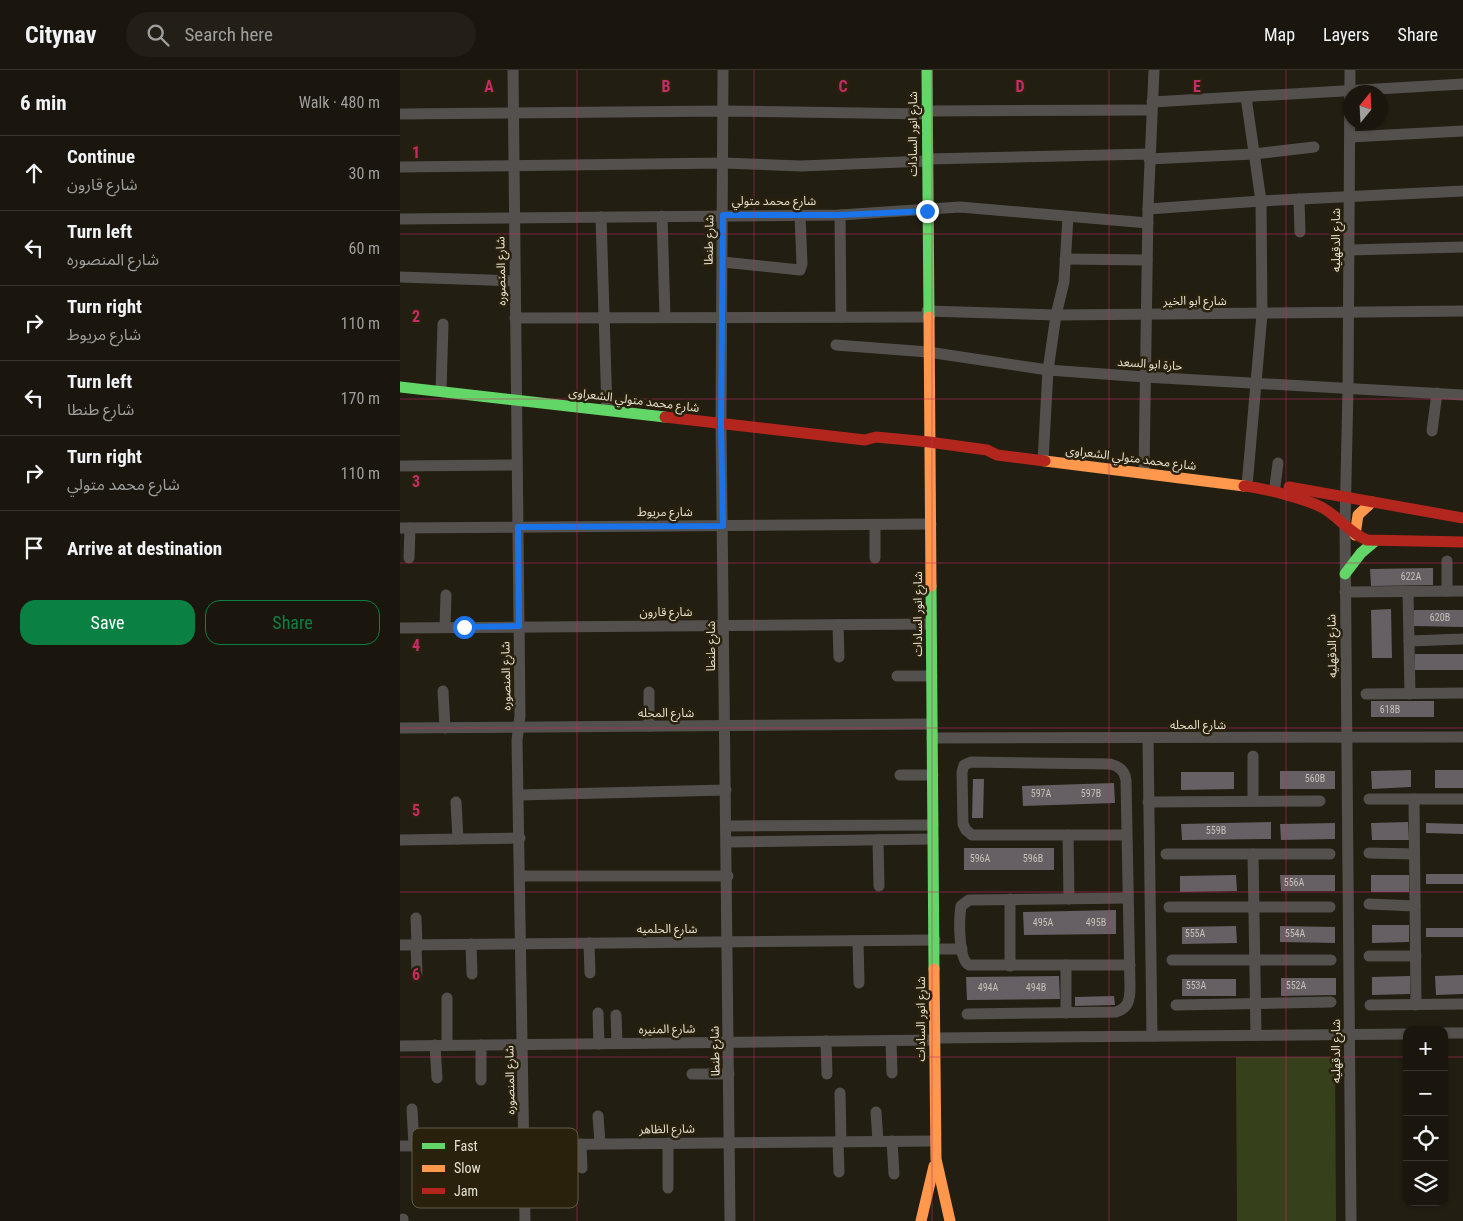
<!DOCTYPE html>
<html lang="en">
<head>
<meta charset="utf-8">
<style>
	body { margin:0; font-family:"Roboto Condensed","Noto Sans Arabic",sans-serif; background:#231f17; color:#f1f3f6 }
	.controls { position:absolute; right:15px; bottom:15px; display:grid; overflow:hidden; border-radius:10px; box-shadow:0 1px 4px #0004 }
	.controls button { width:45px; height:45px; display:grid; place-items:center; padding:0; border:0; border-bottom:1px solid #38352e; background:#1a160e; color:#f1f3f6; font:25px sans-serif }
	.compass { position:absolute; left:943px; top:15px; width:45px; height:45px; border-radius:50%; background:#1a160e; box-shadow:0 1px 4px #0004; rotate:18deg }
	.stop { position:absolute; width:15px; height:15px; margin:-11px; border:4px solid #1a73e8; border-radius:50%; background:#fff }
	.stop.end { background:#1a73e8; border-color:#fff; box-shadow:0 1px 5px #0008 }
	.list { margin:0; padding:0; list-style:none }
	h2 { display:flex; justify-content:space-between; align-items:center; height:65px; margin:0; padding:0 20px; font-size:21px }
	h2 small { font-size:16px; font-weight:400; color:#9f9f9e }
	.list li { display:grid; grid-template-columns:32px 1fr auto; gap:15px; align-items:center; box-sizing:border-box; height:75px; padding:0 20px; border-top:1px solid #38352e }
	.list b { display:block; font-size:19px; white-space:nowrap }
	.list p { margin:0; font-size:16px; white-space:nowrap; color:#9f9f9e }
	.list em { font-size:16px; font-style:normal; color:#9f9f9e }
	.actions { display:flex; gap:10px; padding:15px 20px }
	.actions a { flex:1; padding:11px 0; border:1px solid #0b8043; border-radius:15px; text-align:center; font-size:18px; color:#0b8043 }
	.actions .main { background:#0b8043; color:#fff }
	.icon { flex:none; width:28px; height:28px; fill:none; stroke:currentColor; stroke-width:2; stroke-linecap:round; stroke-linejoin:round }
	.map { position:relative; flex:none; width:1063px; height:1151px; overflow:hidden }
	header { display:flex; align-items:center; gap:30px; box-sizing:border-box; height:70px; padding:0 25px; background:#1a160e; border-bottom:1px solid #38352e }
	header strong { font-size:24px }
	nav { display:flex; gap:28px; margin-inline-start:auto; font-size:18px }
	.search { width:350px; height:45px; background:#231f17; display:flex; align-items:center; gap:12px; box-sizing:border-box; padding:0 18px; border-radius:28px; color:#9f9f9e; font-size:19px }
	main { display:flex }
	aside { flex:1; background:#1a160e }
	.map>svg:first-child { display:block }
</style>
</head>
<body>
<header>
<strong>Citynav</strong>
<div class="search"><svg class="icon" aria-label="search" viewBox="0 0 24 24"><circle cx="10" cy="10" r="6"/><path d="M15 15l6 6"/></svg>Search here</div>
<nav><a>Map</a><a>Layers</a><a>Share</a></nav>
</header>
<main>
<aside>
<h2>6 min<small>Walk · 480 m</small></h2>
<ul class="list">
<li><svg class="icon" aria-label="ahead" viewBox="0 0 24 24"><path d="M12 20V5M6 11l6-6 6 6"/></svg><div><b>Continue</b><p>شارع قارون</p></div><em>30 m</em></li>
<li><svg class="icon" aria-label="left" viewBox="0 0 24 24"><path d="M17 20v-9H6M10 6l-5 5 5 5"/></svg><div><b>Turn left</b><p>شارع المنصوره</p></div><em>60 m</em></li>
<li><svg class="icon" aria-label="right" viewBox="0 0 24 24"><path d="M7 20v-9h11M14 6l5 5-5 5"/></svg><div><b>Turn right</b><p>شارع مريوط</p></div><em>110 m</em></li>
<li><svg class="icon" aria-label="left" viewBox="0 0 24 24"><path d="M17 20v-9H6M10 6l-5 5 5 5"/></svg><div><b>Turn left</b><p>شارع طنطا</p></div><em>170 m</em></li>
<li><svg class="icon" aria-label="right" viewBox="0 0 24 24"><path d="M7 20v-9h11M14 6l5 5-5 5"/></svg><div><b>Turn right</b><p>شارع محمد متولي</p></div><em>110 m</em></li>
<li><svg class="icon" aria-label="arrive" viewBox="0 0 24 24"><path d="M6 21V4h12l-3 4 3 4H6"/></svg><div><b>Arrive at destination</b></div></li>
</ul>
<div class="actions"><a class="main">Save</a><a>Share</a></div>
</aside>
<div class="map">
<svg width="1063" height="1151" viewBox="0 0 1063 1151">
	<rect width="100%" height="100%" fill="#221e12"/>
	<path fill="#36411c" d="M 836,987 L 935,987 L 936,1151 L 837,1151 Z"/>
	<g fill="#665f64">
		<path d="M 1033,498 L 1033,515 L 971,516 L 970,499 Z"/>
		<path d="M 991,539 L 992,588 L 972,588 L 971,540 Z"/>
		<path d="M 1014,540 L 1063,540 L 1063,557 L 1013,556 Z"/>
		<rect x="1015" y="584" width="48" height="16"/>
		<rect x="971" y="631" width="63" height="16"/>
		<path d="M 1011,700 L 1011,717 L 972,719 L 971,701 Z"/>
		<rect x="1035" y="700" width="28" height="18"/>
		<rect x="880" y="701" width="55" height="18"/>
		<path d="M 781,702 L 834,702 L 834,719 L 781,720 Z"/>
		<path d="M 573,709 L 584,709 L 583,748 L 572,748 Z"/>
		<path d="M 714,713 L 715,733 L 623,736 L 622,716 Z"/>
		<path d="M 871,752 L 871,769 L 782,770 L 781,754 Z"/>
		<path d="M 1008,752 L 1009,770 L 972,770 L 971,753 Z"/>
		<path d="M 935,753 L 935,769 L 881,770 L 880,754 Z"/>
		<path d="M 1026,753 L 1063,754 L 1063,764 L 1026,763 Z"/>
		<rect x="564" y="778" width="90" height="22"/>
		<rect x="1026" y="804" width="37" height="10"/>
		<path d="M 836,805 L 837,821 L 780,822 L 780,806 Z"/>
		<path d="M 880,805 L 935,805 L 935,821 L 881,821 Z"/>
		<rect x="971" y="805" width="38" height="17"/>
		<path d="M 716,840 L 716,864 L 624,865 L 623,842 Z"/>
		<path d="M 972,855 L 1009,855 L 1009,872 L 972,873 Z"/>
		<path d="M 836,856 L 837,873 L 782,874 L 782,857 Z"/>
		<path d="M 880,856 L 935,857 L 935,873 L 880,872 Z"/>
		<rect x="1026" y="858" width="37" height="9"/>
		<path d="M 1063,905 L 1063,924 L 1036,925 L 1035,906 Z"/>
		<path d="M 659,906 L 660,929 L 567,930 L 566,907 Z"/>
		<path d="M 1010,906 L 1010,924 L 972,925 L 972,907 Z"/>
		<path d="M 881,908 L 936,908 L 936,925 L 881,926 Z"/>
		<rect x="782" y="909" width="54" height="17"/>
		<path d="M 714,926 L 715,935 L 675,936 L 675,927 Z"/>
	</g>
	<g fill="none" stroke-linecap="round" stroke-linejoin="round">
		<g stroke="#54504e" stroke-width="11">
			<path d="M 113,0 L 120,646 L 117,670 L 125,1151"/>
			<path d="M 323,0 L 321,354 L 330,1151"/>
			<path d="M 950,0 L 948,319 L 945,455 L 951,1151"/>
			<path d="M 846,27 L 861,131 L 862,244 L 847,416"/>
			<path d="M 752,32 L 1063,14"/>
			<path d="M 527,41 L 751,40"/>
			<path d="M 0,44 L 323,41 L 527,44"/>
			<path d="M 950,67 L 1063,61"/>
			<path d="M 527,89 L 749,84"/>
			<path d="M 749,89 L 854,84 L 914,77"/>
			<path d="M 0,97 L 324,93 L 401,96 L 527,91"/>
			<path d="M 899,129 L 900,162"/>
			<path d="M 748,139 L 861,131 L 1063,121"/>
			<path d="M 440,145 L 441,247"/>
			<path d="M 262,146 L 265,247"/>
			<path d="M 201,147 L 207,340"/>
			<path d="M 0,149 L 440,145 L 560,137 L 748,153"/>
			<path d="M 949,180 L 1063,177"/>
			<path d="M 665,189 L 747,190"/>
			<path d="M 323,192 L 400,200 L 402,194 L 400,145"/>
			<path d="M 0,207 L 115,211"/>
			<path d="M 527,241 L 656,245 L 1063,241"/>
			<path d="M 115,248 L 527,247"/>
			<path d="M 436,275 L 528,282 L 648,300 L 745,307 L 1063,325"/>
			<path d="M 41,321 L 43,254"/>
			<path d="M 1032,361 L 1037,323"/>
			<path d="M 643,391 L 648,300 L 656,245 L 664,212 L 668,147"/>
			<path d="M 0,396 L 117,395"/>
			<path d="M 744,403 L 748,139 L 754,0"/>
			<path d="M 875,416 L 878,393"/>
			<path d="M 0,458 L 531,454"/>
			<path d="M 9,488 L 10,458"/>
			<path d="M 475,488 L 475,455"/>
			<path d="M 1047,491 L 1047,521"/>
			<path d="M 945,522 L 1063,521"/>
			<path d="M 1008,522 L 1010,624"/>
			<path d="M 438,555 L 439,587"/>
			<path d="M 45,557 L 46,525"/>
			<path d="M 0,558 L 531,554"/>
			<path d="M 1009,571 L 1063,569"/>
			<path d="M 497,606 L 532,606"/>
			<path d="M 43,621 L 45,658"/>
			<path d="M 249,622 L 249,656"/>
			<path d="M 966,624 L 1063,623"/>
			<path d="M 0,658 L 532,654"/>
			<path d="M 532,668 L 1063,667"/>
			<path d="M 748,669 L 752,966"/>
			<path d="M 853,686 L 853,731"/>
			<path d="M 500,705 L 533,705"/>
			<path d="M 119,725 L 326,720"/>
			<path d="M 969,729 L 1063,729"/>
			<path d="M 1014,729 L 1016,935"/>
			<path d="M 56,732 L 58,769"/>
			<path d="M 748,732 L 920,731"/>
			<path d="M 327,756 L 533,755"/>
			<path d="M 668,765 L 669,829"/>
			<path d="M 0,770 L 120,768"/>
			<path d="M 478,770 L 479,816"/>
			<path d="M 327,772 L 533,769"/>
			<path d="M 969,783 L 1014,784"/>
			<path d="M 766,784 L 930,784"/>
			<path d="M 853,784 L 856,965"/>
			<path d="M 121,806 L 328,806"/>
			<path d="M 728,828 L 569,830 L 561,836 C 559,848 558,889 569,895 L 730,895"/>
			<path d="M 610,829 L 610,896"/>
			<path d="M 969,834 L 1015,836"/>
			<path d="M 769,837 L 930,837"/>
			<path d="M 16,848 L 17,875"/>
			<path d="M 458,871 L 459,913"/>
			<path d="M 189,873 L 190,903"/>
			<path d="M 71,874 L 72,904"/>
			<path d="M 0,875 L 535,870"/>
			<path d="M 16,875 L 17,904"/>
			<path d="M 535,879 L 562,879"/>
			<path d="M 969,886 L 1016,886"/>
			<path d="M 772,890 L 931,890"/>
			<path d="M 666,895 L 666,943"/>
			<path d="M 47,928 L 47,975"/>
			<path d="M 776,935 L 931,932"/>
			<path d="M 970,935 L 1063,934"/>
			<path d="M 198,943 L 199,974"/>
			<path d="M 567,944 L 716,942 C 729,938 730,929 730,917 L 726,710 C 725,701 719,696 710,694 L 571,692 L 564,695 L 562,702 L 563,754 L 566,760 L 572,765 L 727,765"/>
			<path d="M 216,945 L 217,973"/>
			<path d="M 1044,963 L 1063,963"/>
			<path d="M 535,968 L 1007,964"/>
			<path d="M 426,971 L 427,1004"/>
			<path d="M 491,971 L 492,1003"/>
			<path d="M 35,975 L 37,1008"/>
			<path d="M 81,975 L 81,1010"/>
			<path d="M 0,976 L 535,970"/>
			<path d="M 292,1004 L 329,1004"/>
			<path d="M 440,1023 L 441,1071"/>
			<path d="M 12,1039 L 14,1075"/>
			<path d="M 476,1042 L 478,1071"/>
			<path d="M 198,1046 L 200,1073"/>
			<path d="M 438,1071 L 439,1102"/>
			<path d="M 492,1071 L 494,1104"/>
			<path d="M 268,1073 L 268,1118"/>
			<path d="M 181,1074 L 182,1098"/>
			<path d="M 0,1076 L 535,1071"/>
			<path d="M 3,1151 L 3,1149"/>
		</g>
		<g stroke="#63d668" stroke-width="11">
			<path d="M 527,0 L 529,247"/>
			<path d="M 0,317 L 265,347"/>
			<path d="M 945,504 L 961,483 L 974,472"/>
			<path d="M 531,516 L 534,899"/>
		</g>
		<g stroke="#ff974d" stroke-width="11">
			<path d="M 529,247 L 531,516"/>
			<path d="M 645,391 L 844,416"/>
			<path d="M 955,465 L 958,445 L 972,432"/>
			<path d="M 534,899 L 536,1089 L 550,1151"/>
			<path d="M 521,1151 L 534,1096"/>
		</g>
		<g stroke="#b3261e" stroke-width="11">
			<path d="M 265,347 L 465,370 L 476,367 L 529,372 L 587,380 L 597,385 L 645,391"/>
			<path d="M 844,416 C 863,418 907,429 923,438 C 939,447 949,463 967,470 L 1063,472"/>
			<path d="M 889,417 L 1063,448"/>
		</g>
	</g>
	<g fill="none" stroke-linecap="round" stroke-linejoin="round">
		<path stroke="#1a73e8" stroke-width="6" d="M 64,557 L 119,556 L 118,457 L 323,456 L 321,354 L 323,145 L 440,145 L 527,141"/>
	</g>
	<path fill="none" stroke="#c62c67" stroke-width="1" stroke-opacity="0.55" d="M 177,0 L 177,1151M 354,0 L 354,1151M 532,0 L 532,1151M 709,0 L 709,1151M 886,0 L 886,1151M 0,164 L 1063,164M 0,329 L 1063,329M 0,493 L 1063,493M 0,658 L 1063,658M 0,822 L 1063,822M 0,987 L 1007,987M 1044,987 L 1063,987"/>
	<g text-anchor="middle" stroke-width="5" stroke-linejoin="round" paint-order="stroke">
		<g font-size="10" fill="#c6c0b7">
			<text x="1011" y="510">622A</text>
			<text x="1040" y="551">620B</text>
			<text x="990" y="643">618B</text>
			<text x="915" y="712">560B</text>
			<text x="641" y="727">597A</text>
			<text x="691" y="727">597B</text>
			<text x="816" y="764">559B</text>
			<text x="580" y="792">596A</text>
			<text x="633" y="792">596B</text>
			<text x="894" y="816">556A</text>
			<text x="643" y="856">495A</text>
			<text x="696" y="856">495B</text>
			<text x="795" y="867">555A</text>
			<text x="895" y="867">554A</text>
			<text x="796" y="919">553A</text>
			<text x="896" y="919">552A</text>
			<text x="588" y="921">494A</text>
			<text x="636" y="921">494B</text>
		</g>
		<g font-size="12" fill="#e6e1d3" stroke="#29210b">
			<text transform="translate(513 64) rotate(-90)" y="4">شارع انور السادات</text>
			<text x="374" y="135">شارع محمد متولي</text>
			<text transform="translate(309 170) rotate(-89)" y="4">شارع طنطا</text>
			<text transform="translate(936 170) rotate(-90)" y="4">شارع الدقهليه</text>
			<text transform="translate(101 201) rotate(-91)" y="4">شارع المنصوره</text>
			<text x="795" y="235">شارع ابو الخير</text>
			<text transform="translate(750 294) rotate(4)" y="4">حارة ابو السعد</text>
			<text transform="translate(234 330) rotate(7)" y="4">شارع محمد متولي الشعراوى</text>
			<text transform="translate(731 388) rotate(7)" y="4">شارع محمد متولي الشعراوى</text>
			<text x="265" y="446">شارع مريوط</text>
			<text x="266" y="546">شارع قارون</text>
			<text transform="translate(518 544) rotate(-90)" y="4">شارع انور السادات</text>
			<text transform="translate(311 576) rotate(-90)" y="4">شارع طنطا</text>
			<text transform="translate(932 576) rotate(-91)" y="4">شارع الدقهليه</text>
			<text transform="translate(106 606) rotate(-91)" y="4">شارع المنصوره</text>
			<text x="266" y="647">شارع المحله</text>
			<text x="798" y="659">شارع المحله</text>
			<text x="267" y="863">شارع الحلميه</text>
			<text transform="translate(521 949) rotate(-90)" y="4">شارع انور السادات</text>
			<text transform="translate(267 959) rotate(-1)" y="4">شارع المنيره</text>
			<text transform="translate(315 981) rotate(-91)" y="4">شارع طنطا</text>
			<text transform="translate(936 981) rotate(-90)" y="4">شارع الدقهليه</text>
			<text transform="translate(110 1010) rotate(-91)" y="4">شارع المنصوره</text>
			<text transform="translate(267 1059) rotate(-1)" y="4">شارع الظاهر</text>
		</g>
	</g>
	<rect x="12" y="1058" width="166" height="80" rx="8" fill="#29210b" stroke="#625b47" stroke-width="1"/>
	<rect x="22" y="1073" width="23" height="6" fill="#63d668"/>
	<rect x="22" y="1095" width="23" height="7" fill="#ff974d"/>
	<rect x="22" y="1118" width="23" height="6" fill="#b3261e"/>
	<g font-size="14" fill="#e6e1d3">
		<text x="54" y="1081">Fast</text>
		<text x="54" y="1103">Slow</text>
		<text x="54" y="1126">Jam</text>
	</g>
	<g font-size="16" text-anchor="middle" font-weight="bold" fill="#c62c67" stroke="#29210b" stroke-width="5" stroke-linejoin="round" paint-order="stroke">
		<text x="89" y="22">A</text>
		<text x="266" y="22">B</text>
		<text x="443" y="22">C</text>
		<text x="620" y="22">D</text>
		<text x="797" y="22">E</text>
		<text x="16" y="88">1</text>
		<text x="16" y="252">2</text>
		<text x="16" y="417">3</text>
		<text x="16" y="581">4</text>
		<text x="16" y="746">5</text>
		<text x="16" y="910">6</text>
	</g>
</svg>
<div class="controls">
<button>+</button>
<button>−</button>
<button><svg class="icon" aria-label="locate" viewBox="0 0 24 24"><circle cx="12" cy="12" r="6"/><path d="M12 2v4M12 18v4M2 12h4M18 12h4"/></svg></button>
<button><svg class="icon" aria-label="layers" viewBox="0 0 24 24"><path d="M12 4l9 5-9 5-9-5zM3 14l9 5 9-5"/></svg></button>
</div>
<svg class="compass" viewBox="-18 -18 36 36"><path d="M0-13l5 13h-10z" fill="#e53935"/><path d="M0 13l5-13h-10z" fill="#9f9f9e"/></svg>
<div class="stop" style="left:64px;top:557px"></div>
<div class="stop end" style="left:527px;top:141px"></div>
</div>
</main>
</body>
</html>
